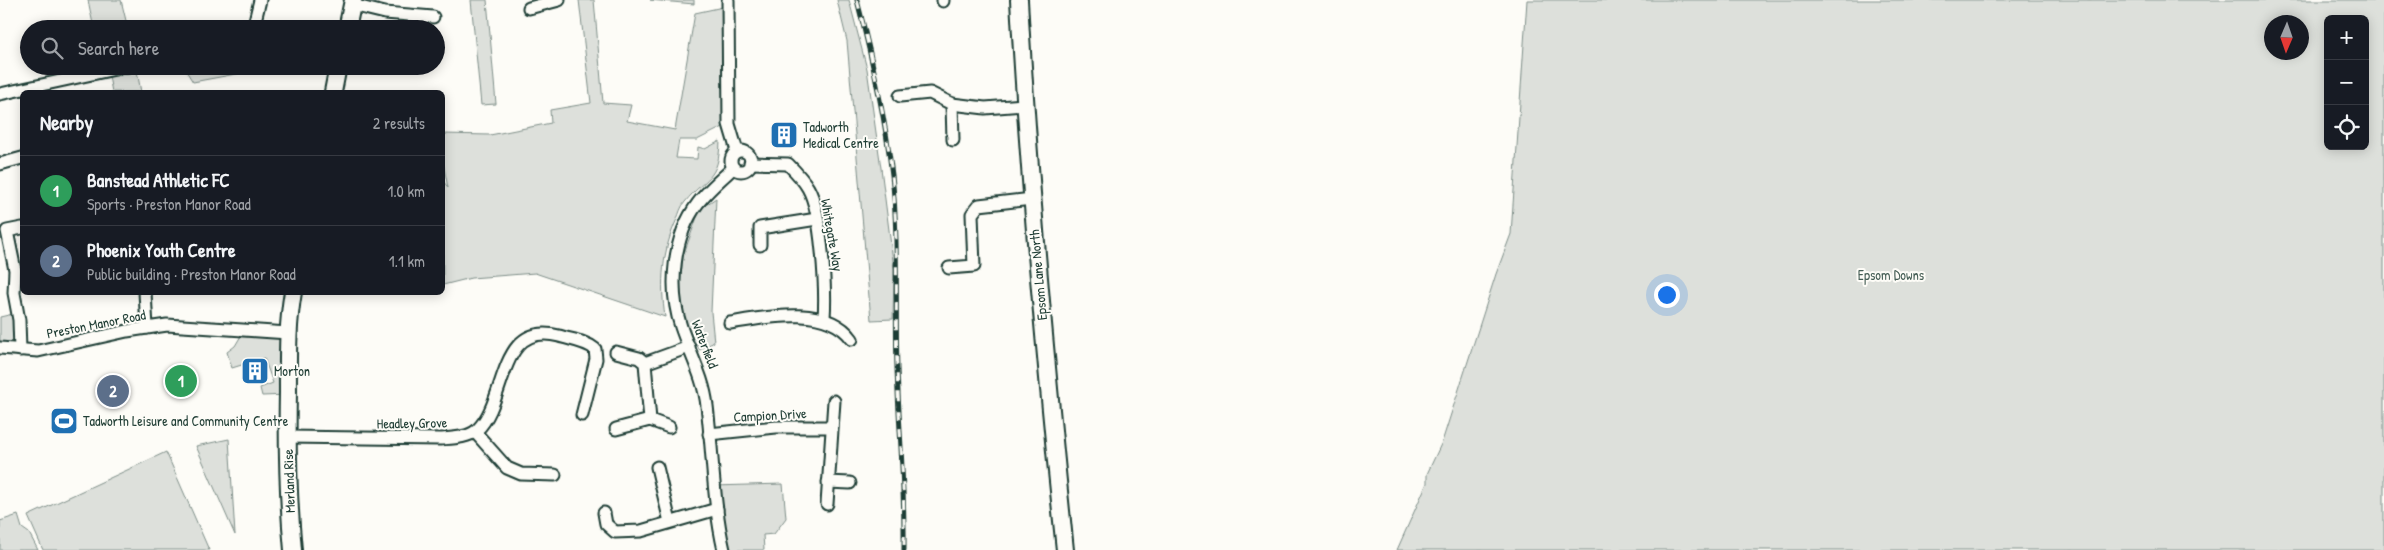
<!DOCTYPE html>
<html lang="en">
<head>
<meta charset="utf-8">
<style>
	body { margin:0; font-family:"Patrick Hand",sans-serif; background:#20242c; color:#f1f3f6 }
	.controls { position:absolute; right:15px; top:15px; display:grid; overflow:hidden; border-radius:8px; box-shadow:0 2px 12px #0003 }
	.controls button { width:45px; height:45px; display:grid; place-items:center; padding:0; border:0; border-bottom:1px solid #363941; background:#171b24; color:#f1f3f6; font:25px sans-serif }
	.compass { position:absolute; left:2264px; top:15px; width:45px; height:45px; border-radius:50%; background:#171b24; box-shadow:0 2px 12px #0003; rotate:182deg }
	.you { position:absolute; left:1666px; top:294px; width:18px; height:18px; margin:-12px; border:4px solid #fff; border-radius:50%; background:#1a73e8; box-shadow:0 0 0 8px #1a73e833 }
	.badge { display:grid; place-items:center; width:32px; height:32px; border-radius:50%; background:#2563eb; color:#fff; font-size:16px; font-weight:700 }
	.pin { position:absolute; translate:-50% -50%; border:2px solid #fff; box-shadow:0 1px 5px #0006 }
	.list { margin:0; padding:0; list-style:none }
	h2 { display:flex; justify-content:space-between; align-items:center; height:65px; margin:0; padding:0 20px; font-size:21px }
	h2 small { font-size:16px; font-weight:400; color:#9ea1a6 }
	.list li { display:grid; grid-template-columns:32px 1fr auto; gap:15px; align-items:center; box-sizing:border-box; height:70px; padding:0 20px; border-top:1px solid #363941 }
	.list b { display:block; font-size:19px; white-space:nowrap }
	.list p { margin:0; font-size:16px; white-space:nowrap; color:#9ea1a6 }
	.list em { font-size:16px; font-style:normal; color:#9ea1a6 }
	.icon { flex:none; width:28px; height:28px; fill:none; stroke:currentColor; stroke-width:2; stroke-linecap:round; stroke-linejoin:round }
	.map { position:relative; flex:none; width:2384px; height:550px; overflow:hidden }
	.search { position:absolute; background:#171b24; box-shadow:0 2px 12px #0003; left:20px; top:20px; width:425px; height:55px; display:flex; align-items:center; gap:12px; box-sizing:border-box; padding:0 18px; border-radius:28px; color:#9ea1a6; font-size:19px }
	.panel { position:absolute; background:#171b24; box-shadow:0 2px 12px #0003; left:20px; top:90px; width:425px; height:205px; border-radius:8px }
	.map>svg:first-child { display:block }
</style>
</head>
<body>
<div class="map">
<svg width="2384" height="550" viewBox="0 0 2384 550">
	<rect width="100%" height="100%" fill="#fdfcf7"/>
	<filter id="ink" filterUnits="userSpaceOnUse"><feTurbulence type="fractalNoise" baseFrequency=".02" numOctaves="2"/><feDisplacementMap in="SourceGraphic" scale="10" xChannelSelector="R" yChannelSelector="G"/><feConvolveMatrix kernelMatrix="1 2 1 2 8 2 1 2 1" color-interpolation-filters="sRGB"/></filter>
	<g filter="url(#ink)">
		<g fill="#dde0db" stroke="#7e8e88" fill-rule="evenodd">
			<path d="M 88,0 L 121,0 L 128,29 L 94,29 Z"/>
			<path d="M 471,0 L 487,0 L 496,104 L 481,105 Z"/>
			<path d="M 579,0 L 594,0 L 603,103 L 631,105 L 627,121 L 675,130 L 695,13 L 723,7 L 729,124 L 697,140 L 679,140 L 676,158 L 697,159 L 698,147 L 705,149 L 720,141 C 719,181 706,176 685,202 C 681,206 679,214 677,219 C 662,251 660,283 665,317 L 535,273 L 471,278 L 443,285 L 442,179 L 448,188 L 443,162 L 443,134 L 490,135 L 551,123 L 550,110 L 591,103 Z"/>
			<path d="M 650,0 L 694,0 L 694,4 Z"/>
			<path d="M 837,0 L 849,0 L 867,69 L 881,168 L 894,269 L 893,319 L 871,320 L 847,41 Z"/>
			<path d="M 1527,0 L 2384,0 L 2384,550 L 1397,550 L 1427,483 L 1427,474 L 1442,442 L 1496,274 L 1511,234 ZM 2328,19 L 2365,19 L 2365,146 L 2328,146 ZM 2272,22 L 2302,22 L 2302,52 L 2272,52 Z"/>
			<path d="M 129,66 L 136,66 L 141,92 L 112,92 L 108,71 Z"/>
			<path d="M 183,66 L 258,66 L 257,73 L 252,71 L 193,82 Z"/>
			<path d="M 716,198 L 711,312 L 714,342 L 700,350 L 688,331 L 682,310 L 680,284 L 683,256 L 700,209 Z"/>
			<path d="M 13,314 L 16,340 L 14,345 L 0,344 L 0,317 Z"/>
			<path d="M 245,329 L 288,333 L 288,395 L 262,396 L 260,388 L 273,383 L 264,358 L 232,368 L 227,352 L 235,346 Z"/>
			<path d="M 229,439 L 235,535 L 196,446 Z"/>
			<path d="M 166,452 L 209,550 L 43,550 L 28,516 Z"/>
			<path d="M 783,484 L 786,518 L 774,534 L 763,535 L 764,550 L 724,550 L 714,486 Z"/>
			<path d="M 18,515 L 22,528 L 29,533 L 38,550 L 0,550 L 0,521 Z"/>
		</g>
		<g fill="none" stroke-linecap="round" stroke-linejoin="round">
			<defs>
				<g id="street">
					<path d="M 728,0 L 729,124 L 737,151"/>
					<path d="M 943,0 L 943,1"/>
					<path d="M 352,5 L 385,13 L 433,17"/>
					<path d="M 529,8 L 559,0"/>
					<path d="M 253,29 L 260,0"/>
					<path d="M 0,94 L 129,66"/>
					<path d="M 900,96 L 930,93 L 952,104 L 953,140"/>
					<path d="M 952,104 L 985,108 L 1025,105"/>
					<circle cx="741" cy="161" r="10"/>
					<path d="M 750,163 L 788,164 C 795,171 803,179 808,188 C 822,212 826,290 824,318"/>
					<path d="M 0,164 L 22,158"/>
					<path d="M 760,245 L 760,228 L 817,219"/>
					<path d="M 949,268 L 974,266 L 972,214 L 979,205 L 1032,199"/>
					<path d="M 145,292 L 147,328"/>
					<path d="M 730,323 C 766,317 827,304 852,339"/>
					<path d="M 0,348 L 38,351 L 127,331 L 167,325 L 288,333"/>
					<path d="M 20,350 L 19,320 L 14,293 L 15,270 L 7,231 L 22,228"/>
					<path d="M 645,363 L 689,347"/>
					<path d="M 650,420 L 669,427"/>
					<path d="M 616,429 L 650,420 L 645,363 L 639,358 L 616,352"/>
					<path d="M 475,432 L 507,468 L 521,474 L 555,475"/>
					<path d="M 709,434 L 776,427 L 832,427"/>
					<path d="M 287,437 L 440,439 C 452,438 468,438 477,430 C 508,401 497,320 559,336 C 572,340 585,341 595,349 L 596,359 L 582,415"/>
					<path d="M 657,467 L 670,522"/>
					<path d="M 828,482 L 850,483"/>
					<path d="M 827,504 L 834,401"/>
					<path d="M 604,513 L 606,524 L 615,532 L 641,531 L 717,509"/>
					<path d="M 724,550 C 713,503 713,454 707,406 C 704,378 690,354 681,327 C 668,288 673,236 698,203 C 708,190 721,179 733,168"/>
				</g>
				<g id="secondary">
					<path d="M 1019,0 C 1029,184 1046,367 1065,550"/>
					<path d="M 347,29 L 353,0"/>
					<path d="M 333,92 L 338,66"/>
					<path d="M 293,292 C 287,326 288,359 288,392 C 287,445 288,498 293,550"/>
				</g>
			</defs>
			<use href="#street" stroke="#1f3d34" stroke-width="15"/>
			<use href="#secondary" stroke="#1f3d34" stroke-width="20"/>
			<use href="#street" stroke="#fdfcf7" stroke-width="11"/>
			<use href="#secondary" stroke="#fdfcf7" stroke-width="16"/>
			<defs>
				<path id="rail" d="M 857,0 C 872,58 885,116 892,175 C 899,239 895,304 897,368 C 899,429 905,489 904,550"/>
			</defs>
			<use href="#rail" stroke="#1f3d34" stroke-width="5"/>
			<use href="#rail" stroke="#fdfcf7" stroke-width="3" stroke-dasharray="9" stroke-linecap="butt"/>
		</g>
	</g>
	<defs>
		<symbol id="building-square" viewBox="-11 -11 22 22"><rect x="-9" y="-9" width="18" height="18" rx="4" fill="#1f6fb2" stroke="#fdfcf7"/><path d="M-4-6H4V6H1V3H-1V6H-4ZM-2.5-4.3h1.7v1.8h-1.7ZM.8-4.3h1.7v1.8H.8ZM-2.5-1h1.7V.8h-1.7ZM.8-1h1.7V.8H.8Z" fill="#fff"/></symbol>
		<symbol id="stadium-square" viewBox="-11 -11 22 22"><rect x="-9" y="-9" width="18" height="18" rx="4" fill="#1f6fb2" stroke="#fdfcf7"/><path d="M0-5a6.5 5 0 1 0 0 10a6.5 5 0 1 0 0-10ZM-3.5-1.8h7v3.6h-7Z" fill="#fff"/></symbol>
	</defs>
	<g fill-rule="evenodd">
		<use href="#building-square" x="768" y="119" width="32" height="32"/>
		<use href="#building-square" x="239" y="355" width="32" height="32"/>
		<use href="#stadium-square" x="48" y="405" width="32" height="32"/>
	</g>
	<g text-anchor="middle" stroke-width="4" stroke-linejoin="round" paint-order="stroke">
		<g font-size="14" fill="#1f3d34" stroke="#fdfcf7" text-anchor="start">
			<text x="803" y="132">Tadworth<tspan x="803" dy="16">Medical Centre</tspan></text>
			<text x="274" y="376">Morton</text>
			<text x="83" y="426">Tadworth Leisure and Community Centre</text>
		</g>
		<g font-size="14" fill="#1f3d34" stroke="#fdfcf7">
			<text transform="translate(832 235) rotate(80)" y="5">Whitegate Way</text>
			<text transform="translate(1038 275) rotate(-95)" y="5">Epsom Lane North</text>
			<text transform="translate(96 324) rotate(-11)" y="5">Preston Manor Road</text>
			<text transform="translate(705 344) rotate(69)" y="5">Waterfield</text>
			<text transform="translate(770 415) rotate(-3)" y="5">Campion Drive</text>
			<text transform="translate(412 423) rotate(-1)" y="5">Headley Grove</text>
			<text transform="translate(289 481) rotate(-92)" y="5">Merland Rise</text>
		</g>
		<g font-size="14" fill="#455e55" stroke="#fdfcf7">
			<text x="1891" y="280">Epsom Downs</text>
		</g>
	</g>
</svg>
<div class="controls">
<button>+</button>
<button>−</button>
<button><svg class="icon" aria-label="locate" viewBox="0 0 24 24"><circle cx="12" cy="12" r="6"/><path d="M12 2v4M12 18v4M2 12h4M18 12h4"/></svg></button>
</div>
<svg class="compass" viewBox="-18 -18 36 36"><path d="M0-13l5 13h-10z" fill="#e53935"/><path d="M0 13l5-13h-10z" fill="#9ea1a6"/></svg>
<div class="you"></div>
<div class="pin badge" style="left:181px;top:381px;background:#2e9e5b">1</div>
<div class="pin badge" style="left:113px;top:391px;background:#5c6f8a">2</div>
<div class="search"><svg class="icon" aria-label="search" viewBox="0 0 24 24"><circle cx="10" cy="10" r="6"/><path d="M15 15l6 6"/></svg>Search here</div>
<section class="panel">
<h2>Nearby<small>2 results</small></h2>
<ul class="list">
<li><span class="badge" style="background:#2e9e5b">1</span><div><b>Banstead Athletic FC</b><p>Sports · Preston Manor Road</p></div><em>1.0 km</em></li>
<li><span class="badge" style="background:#5c6f8a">2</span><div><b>Phoenix Youth Centre</b><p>Public building · Preston Manor Road</p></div><em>1.1 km</em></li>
</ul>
</section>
</div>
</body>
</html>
